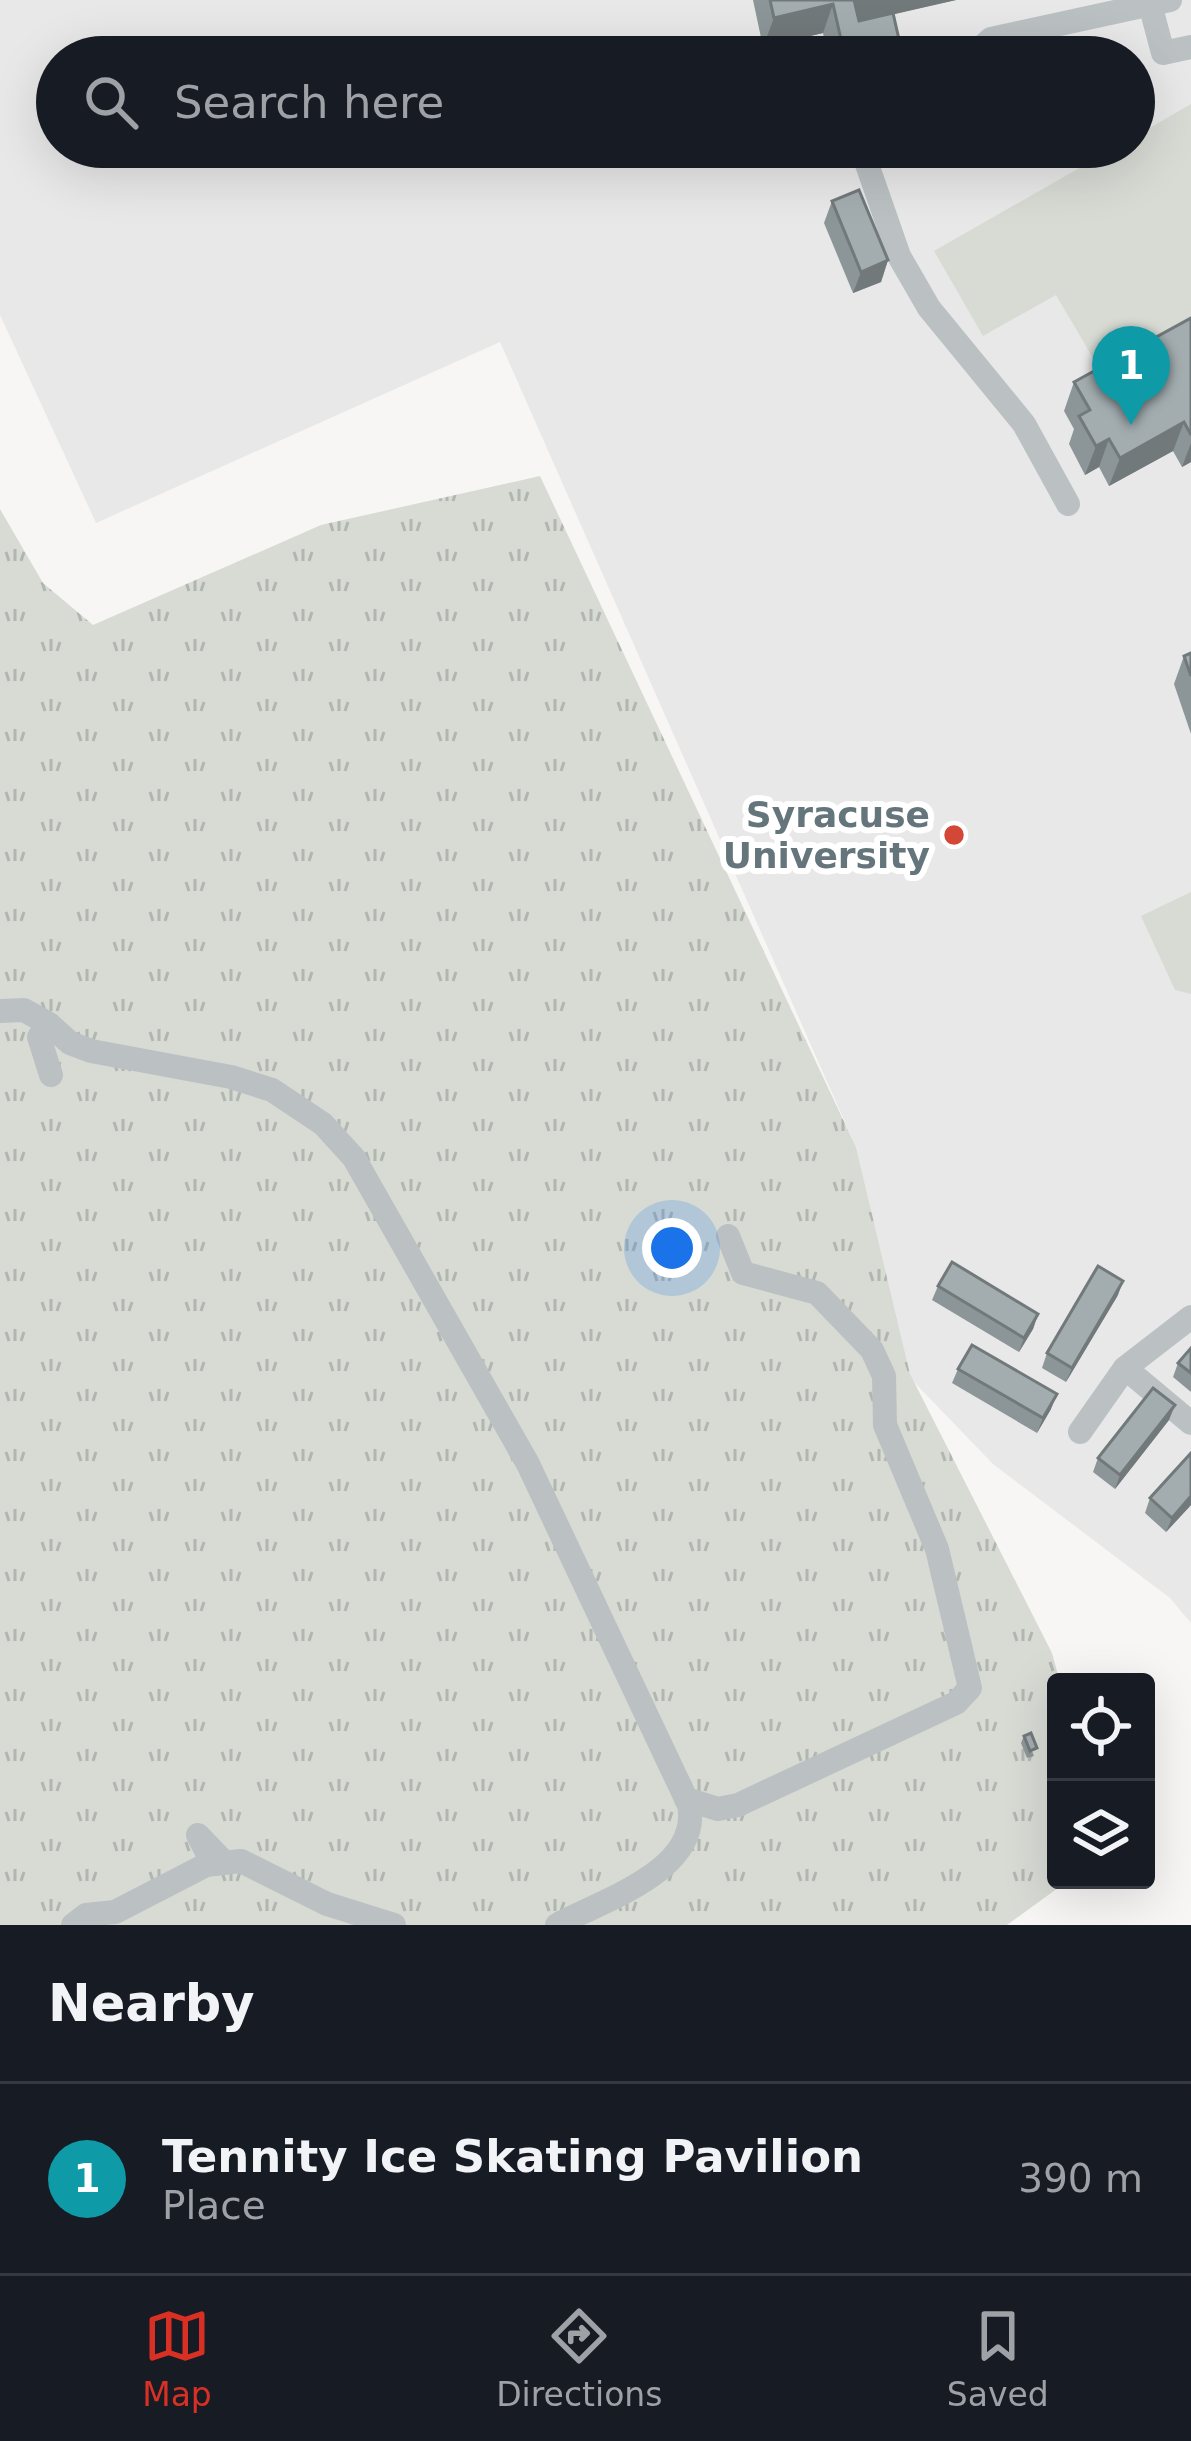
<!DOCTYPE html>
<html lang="en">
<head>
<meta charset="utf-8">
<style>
	body { margin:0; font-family:"DejaVu Sans",sans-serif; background:#242831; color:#f1f3f6 }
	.controls { position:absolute; right:36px; bottom:36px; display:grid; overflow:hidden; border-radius:12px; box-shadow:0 12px 48px #0002 }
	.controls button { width:108px; height:108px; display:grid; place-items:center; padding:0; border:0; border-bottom:3px solid #363941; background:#171b24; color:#f1f3f6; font:60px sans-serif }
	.you { position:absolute; left:672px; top:1248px; width:42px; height:42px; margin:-30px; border:9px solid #fff; border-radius:50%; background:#1a73e8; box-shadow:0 0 0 18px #1a73e833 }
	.badge { display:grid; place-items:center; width:78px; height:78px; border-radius:50%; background:#d93025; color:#fff; font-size:39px; font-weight:700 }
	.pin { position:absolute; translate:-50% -99px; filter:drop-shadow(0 3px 6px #0008) }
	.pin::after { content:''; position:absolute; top:63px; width:42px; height:36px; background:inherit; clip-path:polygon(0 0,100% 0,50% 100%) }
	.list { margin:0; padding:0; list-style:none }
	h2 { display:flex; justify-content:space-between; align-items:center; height:156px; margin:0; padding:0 48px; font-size:51px }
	h2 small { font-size:39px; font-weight:400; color:#9ea1a6 }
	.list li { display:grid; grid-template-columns:78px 1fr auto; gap:36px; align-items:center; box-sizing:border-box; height:192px; padding:0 48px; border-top:3px solid #363941 }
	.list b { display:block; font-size:45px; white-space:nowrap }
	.list p { margin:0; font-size:39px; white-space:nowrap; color:#9ea1a6 }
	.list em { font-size:39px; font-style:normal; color:#9ea1a6 }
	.icon { flex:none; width:66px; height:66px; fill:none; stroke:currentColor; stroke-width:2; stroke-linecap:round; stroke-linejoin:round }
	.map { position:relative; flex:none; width:1191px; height:1925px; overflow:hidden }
	.search { position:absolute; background:#171b24; box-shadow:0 12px 48px #0002; left:36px; right:36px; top:36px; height:132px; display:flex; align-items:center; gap:30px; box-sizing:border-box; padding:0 42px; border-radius:66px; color:#9ea1a6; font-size:45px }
	.sheet { height:348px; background:#171b24 }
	nav { display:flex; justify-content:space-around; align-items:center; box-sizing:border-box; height:168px; border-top:3px solid #363941; background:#171b24; font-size:33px; color:#9ea1a6 }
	nav a { display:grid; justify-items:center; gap:6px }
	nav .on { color:#d93025 }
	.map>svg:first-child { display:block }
</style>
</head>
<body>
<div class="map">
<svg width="1191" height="1925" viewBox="0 0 1191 1925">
	<defs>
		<pattern id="grass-tufts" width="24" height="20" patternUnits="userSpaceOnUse" patternTransform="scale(3)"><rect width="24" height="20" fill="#d7dbd4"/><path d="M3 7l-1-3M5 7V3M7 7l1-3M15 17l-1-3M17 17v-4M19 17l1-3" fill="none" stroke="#b2b6b1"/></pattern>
	</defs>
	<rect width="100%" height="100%" fill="#f7f6f4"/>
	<path fill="#e7e8e7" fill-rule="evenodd" d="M 0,0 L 1191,0 L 1191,1623 L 1170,1598 L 993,1464 L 911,1379 L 856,1147 L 500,342 L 96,523 L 0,315 ZM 57,57 L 1134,57 L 1134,147 L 57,147 Z"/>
	<path fill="url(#grass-tufts)" d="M 540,476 L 856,1147 L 910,1374 L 1052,1653 L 1060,1682 L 1056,1880 L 1069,1880 L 1007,1925 L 0,1925 L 0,509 L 43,583 L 93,625 L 321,525 Z"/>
	<g fill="#d7dbd4">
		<path d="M 1191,104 L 1191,317 L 1100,370 L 1056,295 L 983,336 L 934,251 L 1116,147 L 1134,147 L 1134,137 Z"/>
		<path d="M 1191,892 L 1191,994 L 1175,990 L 1141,916 Z"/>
	</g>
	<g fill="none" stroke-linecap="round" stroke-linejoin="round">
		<g stroke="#bbc1c3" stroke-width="24">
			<path d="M 1150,4 L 1163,53 L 1191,47"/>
			<path d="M 971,57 L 991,39 L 1170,0"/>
			<path d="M 824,147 L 869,147"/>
			<path d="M 862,150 L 899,256 L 929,308 L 1024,424 L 1068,504"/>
			<path d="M 0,1011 L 24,1010 L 49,1024"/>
			<path d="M 51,1075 L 39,1037 L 49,1024 L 70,1043 L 91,1051 L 231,1077 L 272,1090 L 323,1124 L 354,1158 L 528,1464 L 689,1805 C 702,1870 603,1900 557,1925"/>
			<path d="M 1191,1317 L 1125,1368 L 1191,1423"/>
			<path d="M 1080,1432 L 1125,1368"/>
			<path d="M 686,1799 L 718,1809 L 738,1805 L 956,1703 L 970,1688 L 937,1549 L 885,1425 L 884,1376 L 872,1350 L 817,1293 L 743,1273 L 728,1236"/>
			<path d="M 213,1864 L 198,1835 L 223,1861"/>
			<path d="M 73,1925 L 86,1915 L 115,1912 L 206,1865 L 241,1861 L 327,1904 L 394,1925"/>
		</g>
	</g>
	<g fill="#8c9597">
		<path d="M 753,0 L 956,0 L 893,14 L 903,57 L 828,57 L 823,33 L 763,47 Z"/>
		<path d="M 832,201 L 888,260 L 881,282 L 853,293 L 824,223 Z"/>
		<path d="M 1191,318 L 1191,462 L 1182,467 L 1173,451 L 1109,486 L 1099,467 L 1085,475 L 1069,444 L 1074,429 L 1064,411 L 1074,382 Z"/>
		<path d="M 1191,653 L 1191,734 L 1174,684 L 1184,656 Z"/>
		<path d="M 938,1286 L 1038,1314 L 1033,1329 L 1019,1352 L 932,1300 Z"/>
		<path d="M 1118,1295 L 1066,1382 L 1042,1368 L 1047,1353 Z"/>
		<path d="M 1191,1348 L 1191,1392 L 1173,1377 L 1178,1363 Z"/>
		<path d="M 958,1369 L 1051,1409 L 1037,1433 L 952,1383 Z"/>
		<path d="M 1169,1420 L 1115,1489 L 1093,1472 L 1098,1458 Z"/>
		<path d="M 1191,1453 L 1191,1505 L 1166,1532 L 1145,1513 L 1150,1498 Z"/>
		<path d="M 1024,1736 L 1034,1756 L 1027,1758 L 1021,1743 Z"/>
	</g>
	<g fill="#72797b">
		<path d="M 852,0 L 956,0 L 843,26 Z"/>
		<path d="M 833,4 L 823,33 L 763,47 L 774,18 Z"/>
		<path d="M 888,260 L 881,282 L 853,293 L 861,272 Z"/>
		<path d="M 1184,422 L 1173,451 L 1109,486 L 1120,458 Z"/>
		<path d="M 1109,439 L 1099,467 L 1085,475 L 1096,446 Z"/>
		<path d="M 1191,443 L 1191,462 L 1182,467 Z"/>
		<path d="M 1123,1281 L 1118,1295 L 1066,1382 L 1072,1368 Z"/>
		<path d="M 1038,1314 L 1033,1329 L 1019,1352 L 1024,1338 Z"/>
		<path d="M 1057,1394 L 1051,1409 L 1037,1433 L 1043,1418 Z"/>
		<path d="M 1175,1405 L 1169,1420 L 1115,1489 L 1120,1475 Z"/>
		<path d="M 1191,1496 L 1191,1505 L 1166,1532 L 1172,1518 Z"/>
	</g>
	<g fill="#a3adb0" stroke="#72797b" stroke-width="3">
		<path d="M 770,0 L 854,0 L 859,21 L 893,13 L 903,57 L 845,57 L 833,4 L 774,18 Z"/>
		<path d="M 733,50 L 734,57 L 708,57 L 708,56 Z"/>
		<path d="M 859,190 L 888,260 L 861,272 L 832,201 Z"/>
		<path d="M 1191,318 L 1191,435 L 1184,422 L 1120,458 L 1109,439 L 1096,446 L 1079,416 L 1090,410 L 1074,382 Z"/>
		<path d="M 1191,653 L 1191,676 L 1184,656 Z"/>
		<path d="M 952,1262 L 1038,1314 L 1024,1338 L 938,1286 Z"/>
		<path d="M 1098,1266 L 1123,1281 L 1072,1368 L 1047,1353 Z"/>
		<path d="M 972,1345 L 1057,1394 L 1043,1418 L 958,1369 Z"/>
		<path d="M 1191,1348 L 1191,1373 L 1178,1363 Z"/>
		<path d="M 1153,1388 L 1175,1405 L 1120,1475 L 1098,1458 Z"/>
		<path d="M 1191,1453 L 1191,1496 L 1172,1518 L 1150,1498 Z"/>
		<path d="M 1031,1733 L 1037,1748 L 1030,1751 L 1024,1736 Z"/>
	</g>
	<circle fill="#d44636" stroke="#fff" stroke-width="4.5" cx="954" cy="835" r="12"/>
	<g text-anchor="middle" stroke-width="12" stroke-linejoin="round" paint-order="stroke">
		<g font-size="36" font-weight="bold" fill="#64757c" stroke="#fff" text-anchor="end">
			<text x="930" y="827">Syracuse<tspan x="930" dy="41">University</tspan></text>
		</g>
	</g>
</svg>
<div class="controls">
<button><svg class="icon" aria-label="locate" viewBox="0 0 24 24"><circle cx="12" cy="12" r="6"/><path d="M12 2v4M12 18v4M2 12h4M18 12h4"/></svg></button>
<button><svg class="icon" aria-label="layers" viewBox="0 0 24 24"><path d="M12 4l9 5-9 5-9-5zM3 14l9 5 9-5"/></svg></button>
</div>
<div class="you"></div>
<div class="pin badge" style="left:1131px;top:425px;background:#0f9aa8">1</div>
<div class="search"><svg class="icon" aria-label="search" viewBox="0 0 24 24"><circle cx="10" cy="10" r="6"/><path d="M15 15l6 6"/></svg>Search here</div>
</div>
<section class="sheet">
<h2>Nearby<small></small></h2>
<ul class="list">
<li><span class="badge" style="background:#0f9aa8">1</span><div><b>Tennity Ice Skating Pavilion</b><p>Place</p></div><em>390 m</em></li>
</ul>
</section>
<nav>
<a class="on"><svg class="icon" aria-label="map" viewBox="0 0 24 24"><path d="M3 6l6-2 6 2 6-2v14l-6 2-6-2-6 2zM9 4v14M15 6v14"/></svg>Map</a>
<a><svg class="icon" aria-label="directions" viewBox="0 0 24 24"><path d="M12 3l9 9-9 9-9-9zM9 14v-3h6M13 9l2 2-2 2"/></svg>Directions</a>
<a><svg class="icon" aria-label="saved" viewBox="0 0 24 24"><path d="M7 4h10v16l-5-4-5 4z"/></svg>Saved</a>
</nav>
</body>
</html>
